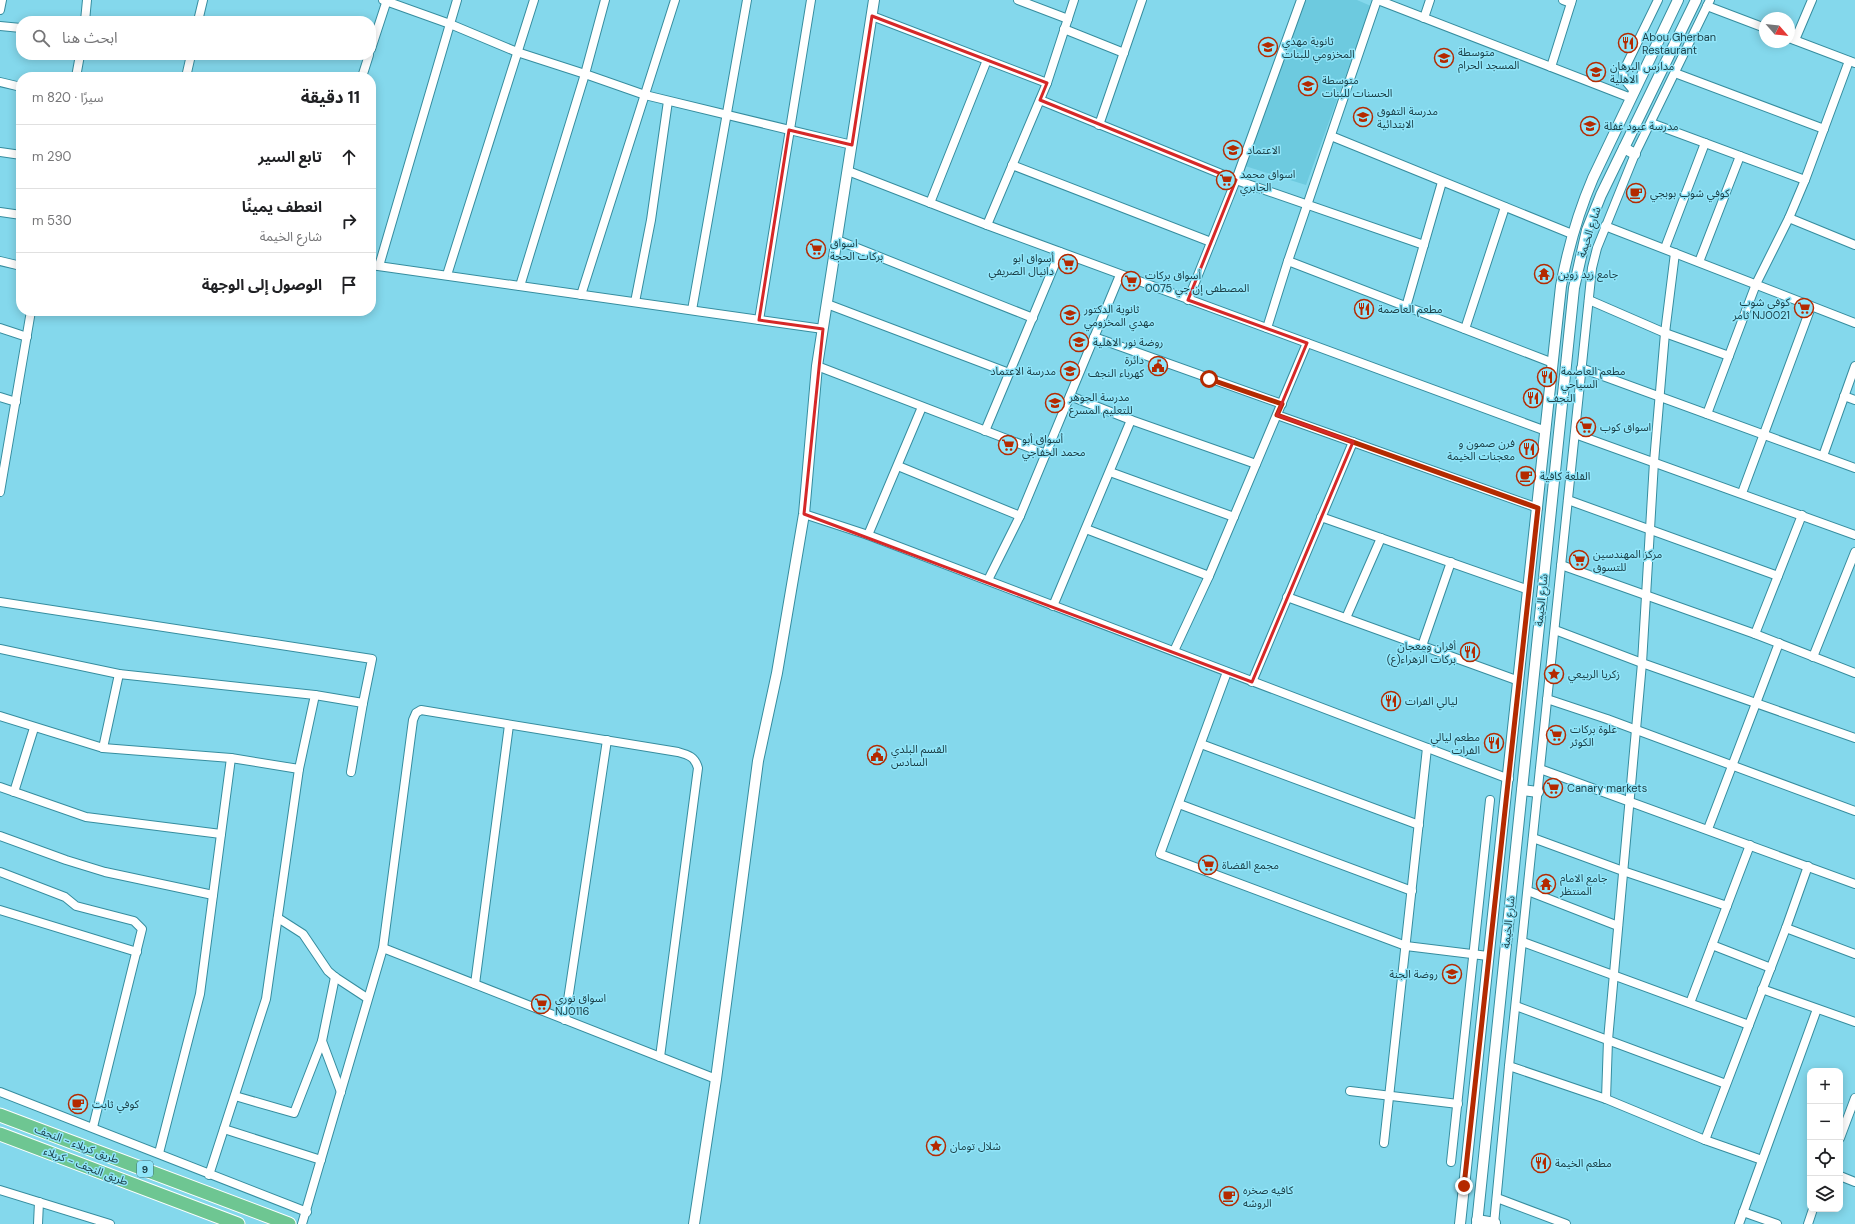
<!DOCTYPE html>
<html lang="ar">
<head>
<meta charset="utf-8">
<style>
	body { margin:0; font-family:"DM Sans","Noto Sans Arabic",sans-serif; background:#f2f2f2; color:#202124; direction:rtl }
	.controls { position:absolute; right:12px; bottom:12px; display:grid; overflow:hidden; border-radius:8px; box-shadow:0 2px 10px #0003 }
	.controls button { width:36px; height:36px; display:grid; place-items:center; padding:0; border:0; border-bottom:1px solid #e0e0e0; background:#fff; color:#202124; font:20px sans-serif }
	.compass { position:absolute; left:1759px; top:12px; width:36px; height:36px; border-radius:50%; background:#fff; box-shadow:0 2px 10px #0003; rotate:118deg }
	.stop { position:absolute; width:12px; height:12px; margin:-9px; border:3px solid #b42a00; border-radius:50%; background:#fff }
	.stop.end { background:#b42a00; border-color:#fff; box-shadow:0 1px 4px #0008 }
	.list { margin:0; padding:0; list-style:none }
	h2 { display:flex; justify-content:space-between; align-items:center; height:52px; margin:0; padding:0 16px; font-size:17px }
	h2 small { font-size:13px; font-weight:400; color:#757577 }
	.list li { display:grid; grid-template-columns:26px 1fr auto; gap:12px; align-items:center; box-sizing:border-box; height:64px; padding:0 16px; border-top:1px solid #e0e0e0 }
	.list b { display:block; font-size:15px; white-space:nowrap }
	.list p { margin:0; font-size:13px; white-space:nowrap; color:#757577 }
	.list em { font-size:13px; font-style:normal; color:#757577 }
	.icon { flex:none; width:22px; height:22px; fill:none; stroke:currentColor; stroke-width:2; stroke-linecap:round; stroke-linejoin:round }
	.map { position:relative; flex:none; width:1855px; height:1224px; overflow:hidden; direction:ltr }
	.search { position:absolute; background:#fff; box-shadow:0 2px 10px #0003; left:16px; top:16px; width:360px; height:44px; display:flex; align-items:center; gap:10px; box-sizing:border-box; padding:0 14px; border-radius:16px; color:#757577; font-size:15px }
	.panel { position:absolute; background:#fff; box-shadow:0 2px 10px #0003; left:16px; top:72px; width:360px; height:244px; border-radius:16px; direction:rtl }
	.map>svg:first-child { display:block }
</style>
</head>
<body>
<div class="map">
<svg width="1855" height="1224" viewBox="0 0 1855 1224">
	<rect width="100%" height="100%" fill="#84d8ec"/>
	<path fill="#6dcadf" d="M 1306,0 L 1357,0 L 1371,6 L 1306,185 L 1245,166 Z"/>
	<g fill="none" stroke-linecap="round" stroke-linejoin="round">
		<defs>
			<g id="minor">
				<path d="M 383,0 L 450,24 L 517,52 L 585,74 L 645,95 L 852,145"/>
				<path d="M 1018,0 L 1068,19"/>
				<path d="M 1378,0 L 1631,98"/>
				<path d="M 1563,0 L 1571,3"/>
				<path d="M 1707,6 L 1765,28"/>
				<path d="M 0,10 L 2,0"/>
				<path d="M 872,16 L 1047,83"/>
				<path d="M 1424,18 L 1430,0"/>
				<path d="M 85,21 L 87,0"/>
				<path d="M 198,21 L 203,0"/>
				<path d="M 0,26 L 21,28"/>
				<path d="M 1064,29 L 1124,53"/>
				<path d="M 1789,38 L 1855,63"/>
				<path d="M 1795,40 L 1812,0"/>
				<path d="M 371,49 L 387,0"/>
				<path d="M 1551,67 L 1572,0"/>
				<path d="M 1675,73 L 1824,129"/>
				<path d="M 76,77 L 80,55"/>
				<path d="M 186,77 L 191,55"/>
				<path d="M 362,77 L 369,55"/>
				<path d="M 0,82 L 21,87"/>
				<path d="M 1634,91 L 1624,79 L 1623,72 L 1658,0"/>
				<path d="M 1040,100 L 1236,180 L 1424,245"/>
				<path d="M 1651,123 L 1805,180"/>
				<path d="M 1099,125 L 1142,0"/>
				<path d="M 1331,136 L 1572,234"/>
				<path d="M 0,152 L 21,155"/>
				<path d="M 1012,165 L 1211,242"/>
				<path d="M 848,171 L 987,225 L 1546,431"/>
				<path d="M 930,203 L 987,60"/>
				<path d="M 0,212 L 21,215"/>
				<path d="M 1789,218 L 1855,245"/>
				<path d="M 987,225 L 1047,83 L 1074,0"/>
				<path d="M 1605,226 L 1855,323"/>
				<path d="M 837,240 L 1033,318"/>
				<path d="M 1665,248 L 1705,143"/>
				<path d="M 0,261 L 21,266"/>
				<path d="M 1288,261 L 1553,363"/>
				<path d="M 1699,262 L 1740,156"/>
				<path d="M 371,265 L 823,329"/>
				<path d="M 379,266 L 457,0"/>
				<path d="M 447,275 L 534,0"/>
				<path d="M 520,286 L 585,74 L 605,0"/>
				<path d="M 581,295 L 675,0"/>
				<path d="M 1188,300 L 1236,180 L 1301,0"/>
				<path d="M 1589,300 L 1665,333 L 1729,356"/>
				<path d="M 635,302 L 651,220 L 668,101"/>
				<path d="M 827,304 L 1009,373"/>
				<path d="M 1406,307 L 1442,182"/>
				<path d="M 692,310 L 747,0"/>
				<path d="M 759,320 L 811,0"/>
				<path d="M 0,328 L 27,337"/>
				<path d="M 1267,328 L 1288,261 L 1377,0"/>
				<path d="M 1465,329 L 1505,207"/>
				<path d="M 1094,337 L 1282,404"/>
				<path d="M 817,366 L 1046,454"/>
				<path d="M 1581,368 L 1855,468"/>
				<path d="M 1070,396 L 1131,420 L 1256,464"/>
				<path d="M 1844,396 L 1855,400"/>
				<path d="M 0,397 L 16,402"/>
				<path d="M 1707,414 L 1756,284 L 1789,218 L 1805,180 L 1849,61"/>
				<path d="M 1277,415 L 1538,508"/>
				<path d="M 985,431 L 1060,252"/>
				<path d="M 1575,434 L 1855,535"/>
				<path d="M 1823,456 L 1855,366"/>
				<path d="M 898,466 L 1020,516"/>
				<path d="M 1110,472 L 1234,517"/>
				<path d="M 0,492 L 31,311"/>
				<path d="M 1742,493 L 1811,307"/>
				<path d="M 1568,500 L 1778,576"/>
				<path d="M 804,514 L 868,535 L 1509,779"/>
				<path d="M 1321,517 L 1529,590"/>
				<path d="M 1086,529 L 1209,576"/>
				<path d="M 868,535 L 922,407"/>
				<path d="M 1561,565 L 1755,634 L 1855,673"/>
				<path d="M 988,580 L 1020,516 L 1120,275"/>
				<path d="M 1287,597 L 1519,681"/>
				<path d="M 0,602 L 372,659 L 363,703 L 351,772"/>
				<path d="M 1053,606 L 1131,420"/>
				<path d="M 1346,618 L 1381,538"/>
				<path d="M 1555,630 L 1642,663 L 1855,738"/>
				<path d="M 1755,634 L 1802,515"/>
				<path d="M 1422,646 L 1451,562"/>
				<path d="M 0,649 L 119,674 L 315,695 L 363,703"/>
				<path d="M 1174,651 L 1209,576 L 1307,343"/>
				<path d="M 1813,657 L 1855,552"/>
				<path d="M 1227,672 L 1160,854 L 1406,946 L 1488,956"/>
				<path d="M 1252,682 L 1353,442"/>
				<path d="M 1547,699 L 1607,719 L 1855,811"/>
				<path d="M 0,716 L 103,748 L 231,758 L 299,769"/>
				<path d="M 1201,744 L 1419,825"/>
				<path d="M 103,748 L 119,674"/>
				<path d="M 1540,769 L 1855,884"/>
				<path d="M 0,787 L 86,817 L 221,834"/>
				<path d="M 14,792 L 34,728"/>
				<path d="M 1179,804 L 1412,891"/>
				<path d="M 1708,829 L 1779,643"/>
				<path d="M 0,836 L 66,860 L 105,872 L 213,895"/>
				<path d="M 1533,838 L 1623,871 L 1727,906"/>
				<path d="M 0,872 L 65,897 L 76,906 L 134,921 L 142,929 L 93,1127"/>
				<path d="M 1528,891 L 1618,926"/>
				<path d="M 0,910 L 137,952"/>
				<path d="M 278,918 L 303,934 L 328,971 L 335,977 L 367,998"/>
				<path d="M 1786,928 L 1855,954"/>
				<path d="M 1523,942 L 1749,1025"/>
				<path d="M 1712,945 L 1771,968"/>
				<path d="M 383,948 L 716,1079"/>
				<path d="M 335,977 L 322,1041 L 341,1092"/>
				<path d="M 475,984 L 509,725"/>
				<path d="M 1762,989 L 1855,1022"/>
				<path d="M 1690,1003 L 1750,845"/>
				<path d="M 1516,1006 L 1726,1084"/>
				<path d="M 565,1020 L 607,740"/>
				<path d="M 1509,1066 L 1606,1099 L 1705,1140 L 1762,1160"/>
				<path d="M 1350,1091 L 1458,1104"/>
				<path d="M 0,1092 L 307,1212"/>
				<path d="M 235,1096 L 294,1113 L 322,1041"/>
				<path d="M 1606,1099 L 1608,1040 L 1642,663 L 1654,462 L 1665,333 L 1675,253"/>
				<path d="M 224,1129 L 321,1160"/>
				<path d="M 1840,1138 L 1855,1098"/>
				<path d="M 1705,1140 L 1786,928 L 1808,866"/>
				<path d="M 1384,1143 L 1427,748"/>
				<path d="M 159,1153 L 200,994 L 231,758"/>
				<path d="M 1451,1162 L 1490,800"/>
				<path d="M 209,1175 L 266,999 L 299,769 L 315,695"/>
				<path d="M 1840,1176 L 1855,1182"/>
				<path d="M 0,1190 L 110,1224"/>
				<path d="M 1497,1198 L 1566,1224"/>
				<path d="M 1743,1212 L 1777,1224"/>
				<path d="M 38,1224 L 39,1202"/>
				<path d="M 302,1224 L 383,948 L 413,720 L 416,713 L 421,710 L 678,752 C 689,755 695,757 698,768 L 660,1057"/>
				<path d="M 1494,1224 L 1509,1066 L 1592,268 L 1597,248 L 1635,154 L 1710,0"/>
				<path d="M 1739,1224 L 1817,1009"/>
				<path d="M 1808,1224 L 1813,1209"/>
			</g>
			<g id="tertiary">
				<path d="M 1624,148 L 1635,154"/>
				<path d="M 1522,790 L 1538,792"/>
				<path d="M 1477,1220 L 1495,1223"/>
				<path d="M 694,1224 L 716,1079 L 758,761 L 777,673 L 804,514 L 817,366 L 874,0"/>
				<path d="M 1460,1224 C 1492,911 1528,599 1561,286 C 1568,248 1578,213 1593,178 L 1678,0"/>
				<path d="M 1477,1224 L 1574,288 L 1587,230 L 1601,195 L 1696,0"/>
			</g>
			<g id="trunk">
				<path d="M 0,1115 L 289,1224"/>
				<path d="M 0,1134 L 238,1224"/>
			</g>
		</defs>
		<use href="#minor" stroke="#368d9f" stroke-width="10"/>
		<use href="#tertiary" stroke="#368d9f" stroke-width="12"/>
		<use href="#trunk" stroke="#fff" stroke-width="15"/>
		<use href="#minor" stroke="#fff" stroke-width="8"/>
		<use href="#tertiary" stroke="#fff" stroke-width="10"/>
		<use href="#trunk" stroke="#6ec692" stroke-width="13"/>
	</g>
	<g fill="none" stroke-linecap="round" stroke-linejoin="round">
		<path stroke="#b42a00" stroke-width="5" d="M 1209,379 L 1282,404 L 1277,415 L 1538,508 L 1464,1186"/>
	</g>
	<path fill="none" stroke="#d62828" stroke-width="3" stroke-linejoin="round" d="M 872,16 L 1047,83 L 1040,100 L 1236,180 L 1188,300 L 1307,343 L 1277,415 L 1353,442 L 1252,682 L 804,514 L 823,329 L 759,320 L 789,130 L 852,145 Z"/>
	<defs>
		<symbol id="restaurant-ring" viewBox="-11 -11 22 22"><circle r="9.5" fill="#91e5f9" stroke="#b42a00" stroke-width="1.5"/><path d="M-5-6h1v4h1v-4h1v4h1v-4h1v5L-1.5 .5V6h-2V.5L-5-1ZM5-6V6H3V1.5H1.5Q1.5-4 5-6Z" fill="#b42a00"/></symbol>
		<symbol id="school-ring" viewBox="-11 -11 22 22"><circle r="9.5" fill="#91e5f9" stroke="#b42a00" stroke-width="1.5"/><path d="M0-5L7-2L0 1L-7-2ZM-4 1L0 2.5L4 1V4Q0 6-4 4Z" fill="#b42a00"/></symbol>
		<symbol id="supermarket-ring" viewBox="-11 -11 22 22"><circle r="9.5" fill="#91e5f9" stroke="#b42a00" stroke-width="1.5"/><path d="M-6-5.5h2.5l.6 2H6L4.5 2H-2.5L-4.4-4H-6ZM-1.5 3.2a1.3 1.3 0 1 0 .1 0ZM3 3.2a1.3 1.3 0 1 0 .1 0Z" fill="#b42a00"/></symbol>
		<symbol id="cafe-ring" viewBox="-11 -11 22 22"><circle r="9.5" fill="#91e5f9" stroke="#b42a00" stroke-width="1.5"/><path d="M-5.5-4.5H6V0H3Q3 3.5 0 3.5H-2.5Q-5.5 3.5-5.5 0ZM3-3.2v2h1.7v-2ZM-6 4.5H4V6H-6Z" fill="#b42a00"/></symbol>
		<symbol id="temple-ring" viewBox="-11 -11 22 22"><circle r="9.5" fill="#91e5f9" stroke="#b42a00" stroke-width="1.5"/><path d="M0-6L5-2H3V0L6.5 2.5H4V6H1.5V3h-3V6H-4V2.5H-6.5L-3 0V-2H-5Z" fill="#b42a00"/></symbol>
		<symbol id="civic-ring" viewBox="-11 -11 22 22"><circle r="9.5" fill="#91e5f9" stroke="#b42a00" stroke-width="1.5"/><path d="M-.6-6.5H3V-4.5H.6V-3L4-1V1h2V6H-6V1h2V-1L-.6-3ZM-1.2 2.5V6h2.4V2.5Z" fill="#b42a00"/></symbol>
		<symbol id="sight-ring" viewBox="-11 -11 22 22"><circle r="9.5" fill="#91e5f9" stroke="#b42a00" stroke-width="1.5"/><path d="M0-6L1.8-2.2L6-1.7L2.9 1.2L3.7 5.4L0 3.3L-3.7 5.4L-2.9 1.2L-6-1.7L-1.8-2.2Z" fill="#b42a00"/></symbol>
	</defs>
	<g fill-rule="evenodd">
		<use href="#restaurant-ring" x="1617" y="32" width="22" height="22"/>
		<use href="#school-ring" x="1257" y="36" width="22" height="22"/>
		<use href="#school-ring" x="1433" y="47" width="22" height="22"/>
		<use href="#school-ring" x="1585" y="61" width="22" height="22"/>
		<use href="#school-ring" x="1297" y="75" width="22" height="22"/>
		<use href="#school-ring" x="1352" y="106" width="22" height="22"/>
		<use href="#school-ring" x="1579" y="115" width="22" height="22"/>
		<use href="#school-ring" x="1222" y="139" width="22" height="22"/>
		<use href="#supermarket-ring" x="1215" y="169" width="22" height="22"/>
		<use href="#cafe-ring" x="1625" y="182" width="22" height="22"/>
		<use href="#supermarket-ring" x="805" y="238" width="22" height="22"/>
		<use href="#supermarket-ring" x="1057" y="253" width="22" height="22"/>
		<use href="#temple-ring" x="1533" y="263" width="22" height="22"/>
		<use href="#supermarket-ring" x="1120" y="270" width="22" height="22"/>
		<use href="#supermarket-ring" x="1793" y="297" width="22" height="22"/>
		<use href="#restaurant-ring" x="1353" y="298" width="22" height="22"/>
		<use href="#school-ring" x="1059" y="304" width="22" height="22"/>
		<use href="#school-ring" x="1068" y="331" width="22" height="22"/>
		<use href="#civic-ring" x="1147" y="355" width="22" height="22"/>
		<use href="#school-ring" x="1059" y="360" width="22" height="22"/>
		<use href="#restaurant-ring" x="1536" y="366" width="22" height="22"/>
		<use href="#restaurant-ring" x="1522" y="387" width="22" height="22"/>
		<use href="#school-ring" x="1044" y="392" width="22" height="22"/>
		<use href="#supermarket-ring" x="1575" y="416" width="22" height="22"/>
		<use href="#supermarket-ring" x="997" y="434" width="22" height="22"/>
		<use href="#restaurant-ring" x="1518" y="438" width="22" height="22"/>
		<use href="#cafe-ring" x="1515" y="465" width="22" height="22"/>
		<use href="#supermarket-ring" x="1568" y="549" width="22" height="22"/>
		<use href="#restaurant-ring" x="1459" y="641" width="22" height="22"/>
		<use href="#sight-ring" x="1543" y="663" width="22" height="22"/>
		<use href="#restaurant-ring" x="1380" y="690" width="22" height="22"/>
		<use href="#supermarket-ring" x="1545" y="724" width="22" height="22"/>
		<use href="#restaurant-ring" x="1483" y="732" width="22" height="22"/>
		<use href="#civic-ring" x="866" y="744" width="22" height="22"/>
		<use href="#supermarket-ring" x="1542" y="777" width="22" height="22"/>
		<use href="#supermarket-ring" x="1197" y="854" width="22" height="22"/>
		<use href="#temple-ring" x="1535" y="873" width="22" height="22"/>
		<use href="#school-ring" x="1441" y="963" width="22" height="22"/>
		<use href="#supermarket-ring" x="530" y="993" width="22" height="22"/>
		<use href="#cafe-ring" x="67" y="1093" width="22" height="22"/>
		<use href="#sight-ring" x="925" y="1135" width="22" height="22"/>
		<use href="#restaurant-ring" x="1530" y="1152" width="22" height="22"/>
		<use href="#cafe-ring" x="1218" y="1185" width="22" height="22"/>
	</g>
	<g text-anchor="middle" stroke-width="3" stroke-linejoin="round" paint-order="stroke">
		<rect fill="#91e5f9" stroke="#3e707c" stroke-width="1" x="137" y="1161" width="16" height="16" rx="3"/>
		<g font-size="10" font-weight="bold" fill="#1a3e46">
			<text x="145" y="1173">9</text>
		</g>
		<g font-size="11" fill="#1a3e46" stroke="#91e5f9" text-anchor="start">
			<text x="1642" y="41">Abou Gherban<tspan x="1642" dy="13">Restaurant</tspan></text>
			<text x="1282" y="45">ثانوية مهدي<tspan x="1282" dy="13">المخزومي للبنات</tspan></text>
			<text x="1458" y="56">متوسطة<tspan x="1458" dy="13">المسجد الحرام</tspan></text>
			<text x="1610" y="70">مدارس البرهان<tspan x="1610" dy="13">الاهلية</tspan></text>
			<text x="1322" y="84">متوسطة<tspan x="1322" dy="13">الحسنات للبنات</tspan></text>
			<text x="1377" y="115">مدرسة التفوق<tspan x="1377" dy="13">الابتدائية</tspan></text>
			<text x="1604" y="130">مدرسة عبود غفلة</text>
			<text x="1247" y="154">الاعتماد</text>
			<text x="1240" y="178">اسواق محمد<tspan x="1240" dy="13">الجابري</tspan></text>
			<text x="1650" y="197">كوفي شوب بوبجي</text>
			<text x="830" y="247">اسواق<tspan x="830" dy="13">بركات الحجة</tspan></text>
			<text x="1054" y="262" text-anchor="end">أسواق ابو<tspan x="1054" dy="13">دانيال الصريفي</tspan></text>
			<text x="1558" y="278">جامع زيد زوين</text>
			<text x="1145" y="279">أسواق بركات<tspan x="1145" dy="13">المصطفی إن جي 0075</tspan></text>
			<text x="1790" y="306" text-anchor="end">كوفي شوب<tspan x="1790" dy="13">ثامر NJ0021</tspan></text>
			<text x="1084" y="313">ثانوية الدكتور<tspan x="1084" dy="13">مهدي المخزومي</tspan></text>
			<text x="1378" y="313">مطعم العاصمة</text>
			<text x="1093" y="346">روضة نور الاهلية</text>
			<text x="1144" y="364" text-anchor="end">دائرة<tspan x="1144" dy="13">كهرباء النجف</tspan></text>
			<text x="1056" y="375" text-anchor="end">مدرسة الاعتماد</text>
			<text x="1561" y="375">مطعم العاصمة<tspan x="1561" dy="13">السياحي</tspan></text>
			<text x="1069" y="401">مدرسة الجوهر<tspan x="1069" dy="13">للتعليم المسرع</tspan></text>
			<text x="1547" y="402">النجف</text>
			<text x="1600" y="431">اسواق كوب</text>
			<text x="1022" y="443">أسواق أبو<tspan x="1022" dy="13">محمد الخفاجي</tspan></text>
			<text x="1515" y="447" text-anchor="end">فرن صمون و<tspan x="1515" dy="13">معجنات الخيمة</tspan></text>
			<text x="1540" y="480">القلعة كافية</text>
			<text x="1593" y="558">مركز المهندسين<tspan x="1593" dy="13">للتسوق</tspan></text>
			<text x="1456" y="650" text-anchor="end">أفران ومعجان<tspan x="1456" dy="13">بركات الزهراء(ع)</tspan></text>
			<text x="1568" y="678">زكريا الربيعي</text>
			<text x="1405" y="705">ليالي الفرات</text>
			<text x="1570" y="733">علوة بركات<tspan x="1570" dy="13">الكوثر</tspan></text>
			<text x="1480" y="741" text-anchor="end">مطعم ليالي<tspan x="1480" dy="13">الفرات</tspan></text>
			<text x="891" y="753">القسم البلدي<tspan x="891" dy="13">السادس</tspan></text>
			<text x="1567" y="792">Canary markets</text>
			<text x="1222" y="869">مجمع القضاة</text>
			<text x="1560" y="882">جامع الامام<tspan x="1560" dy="13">المنتظر</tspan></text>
			<text x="1438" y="978" text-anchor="end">روضة الجنة</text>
			<text x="555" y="1002">اسواق نوري<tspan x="555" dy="13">NJ0116</tspan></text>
			<text x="92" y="1108">كوفي ثابت</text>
			<text x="950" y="1150">شلال تومان</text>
			<text x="1555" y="1167">مطعم الخيمة</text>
			<text x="1243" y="1194">كافيه صخره<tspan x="1243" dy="13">الروشه</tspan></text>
		</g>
		<g font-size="11" fill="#1a3e46" stroke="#91e5f9">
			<text transform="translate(1589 232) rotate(-72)" y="4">شارع الخيمة</text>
			<text transform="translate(1541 600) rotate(-84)" y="4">شارع الخيمة</text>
			<text transform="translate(1508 922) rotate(-84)" y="4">شارع الخيمة</text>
			<text transform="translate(77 1144) rotate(21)" y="4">طريق کربلاء - النجف</text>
			<text transform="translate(86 1166) rotate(21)" y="4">طريق النجف - کربلاء</text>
		</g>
	</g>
</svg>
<div class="controls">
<button>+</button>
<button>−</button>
<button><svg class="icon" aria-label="locate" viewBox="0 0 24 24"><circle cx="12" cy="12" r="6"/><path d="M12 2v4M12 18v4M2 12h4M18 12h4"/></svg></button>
<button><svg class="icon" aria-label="layers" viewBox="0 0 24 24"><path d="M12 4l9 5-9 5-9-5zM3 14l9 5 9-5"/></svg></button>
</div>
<svg class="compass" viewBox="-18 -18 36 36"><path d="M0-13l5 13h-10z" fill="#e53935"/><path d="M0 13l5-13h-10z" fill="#757577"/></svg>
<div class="stop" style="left:1209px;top:379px"></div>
<div class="stop end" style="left:1464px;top:1186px"></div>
<div class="search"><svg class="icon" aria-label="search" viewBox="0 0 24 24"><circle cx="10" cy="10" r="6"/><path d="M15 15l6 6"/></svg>ابحث هنا</div>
<section class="panel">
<h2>11 دقيقة<small>سيرًا · 820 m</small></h2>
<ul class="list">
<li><svg class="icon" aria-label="ahead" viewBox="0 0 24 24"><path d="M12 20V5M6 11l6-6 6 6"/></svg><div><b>تابع السير</b></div><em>290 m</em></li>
<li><svg class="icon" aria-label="right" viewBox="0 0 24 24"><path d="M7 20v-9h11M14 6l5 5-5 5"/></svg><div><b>انعطف يمينًا</b><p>شارع الخيمة</p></div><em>530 m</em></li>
<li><svg class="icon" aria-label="arrive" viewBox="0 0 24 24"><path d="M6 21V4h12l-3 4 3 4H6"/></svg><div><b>الوصول إلى الوجهة</b></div></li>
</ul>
</section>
</div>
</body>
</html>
